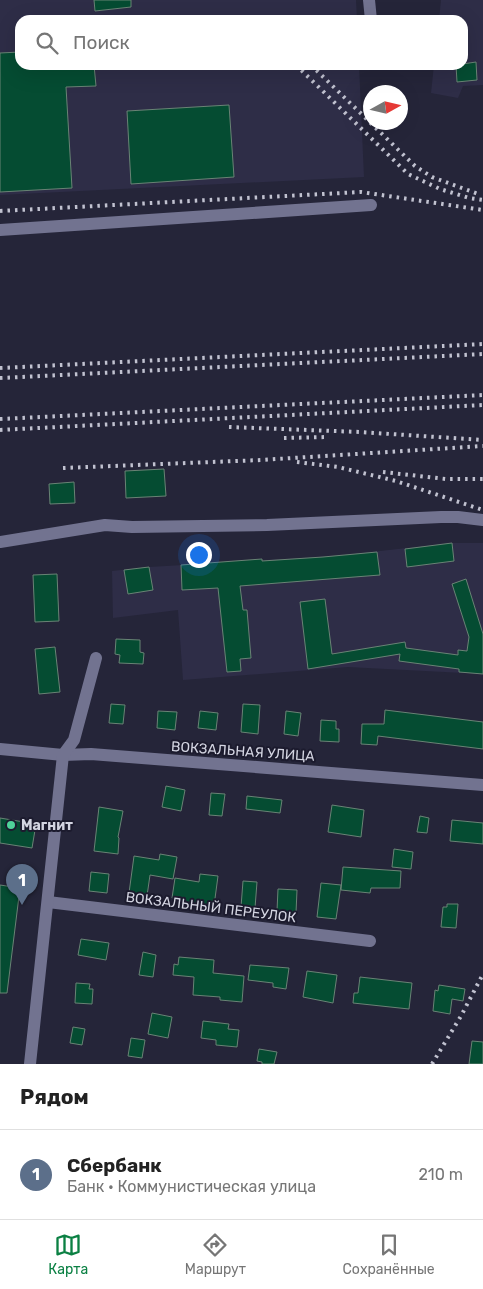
<!DOCTYPE html>
<html lang="ru">
<head>
<meta charset="utf-8">
<style>
	body { margin:0; font-family:Rubik,sans-serif; background:#f6f6f6; color:#222 }
	.compass { position:absolute; left:363px; top:85px; width:45px; height:45px; border-radius:50%; background:#fff; box-shadow:0 5px 20px #0002; rotate:82deg }
	.you { position:absolute; left:198px; top:554px; width:18px; height:18px; margin:-12px; border:4px solid #fff; border-radius:50%; background:#1a73e8; box-shadow:0 0 0 8px #1a73e833 }
	.badge { display:grid; place-items:center; width:32px; height:32px; border-radius:50%; background:#0b8043; color:#fff; font-size:16px; font-weight:700 }
	.pin { position:absolute; translate:-50% -41px; filter:drop-shadow(0 1px 2px #0008) }
	.pin::after { content:''; position:absolute; top:26px; width:18px; height:15px; background:inherit; clip-path:polygon(0 0,100% 0,50% 100%) }
	.list { margin:0; padding:0; list-style:none }
	h2 { display:flex; justify-content:space-between; align-items:center; height:65px; margin:0; padding:0 20px; font-size:21px }
	h2 small { font-size:16px; font-weight:400; color:#767676 }
	.list li { display:grid; grid-template-columns:32px 1fr auto; gap:15px; align-items:center; box-sizing:border-box; height:90px; padding:0 20px; border-top:1px solid #e0e0e0 }
	.list b { display:block; font-size:19px; white-space:nowrap }
	.list p { margin:0; font-size:16px; white-space:nowrap; color:#767676 }
	.list em { font-size:16px; font-style:normal; color:#767676 }
	.icon { flex:none; width:28px; height:28px; fill:none; stroke:currentColor; stroke-width:2; stroke-linecap:round; stroke-linejoin:round }
	.map { position:relative; flex:none; width:483px; height:1064px; overflow:hidden }
	.search { position:absolute; background:#fff; box-shadow:0 5px 20px #0002; left:15px; right:15px; top:15px; height:55px; display:flex; align-items:center; gap:12px; box-sizing:border-box; padding:0 18px; border-radius:15px; color:#767676; font-size:19px }
	.sheet { height:155px; background:#fff }
	nav { display:flex; justify-content:space-around; align-items:center; box-sizing:border-box; height:70px; border-top:1px solid #e0e0e0; background:#fff; font-size:14px; color:#767676 }
	nav a { display:grid; justify-items:center; gap:2px }
	nav .on { color:#0b8043 }
	.map>svg:first-child { display:block }
</style>
</head>
<body>
<div class="map">
<svg width="483" height="1064" viewBox="0 0 483 1064">
	<rect width="100%" height="100%" fill="#252539"/>
	<g fill="#2e2d47">
		<path d="M 0,0 L 356,0 L 357,20 L 20,20 L 20,65 L 359,65 L 364,177 L 0,195 Z"/>
		<path d="M 441,0 L 483,0 L 483,85 L 463,86 L 458,98 L 431,93 L 434,65 L 463,65 L 463,20 L 439,20 Z"/>
		<path d="M 452,543 L 483,543 L 483,674 L 348,667 L 183,680 L 178,610 L 113,618 L 112,571 L 149,567 L 335,556 Z"/>
	</g>
	<g fill="#054c32" stroke="#698375">
		<path d="M 94,0 L 131,0 L 131,7 L 95,11 Z"/>
		<path d="M 20,52 L 20,65 L 94,65 L 96,86 L 66,87 L 72,188 L 0,192 L 0,53 Z"/>
		<path d="M 476,62 L 477,80 L 457,82 L 456,65 Z"/>
		<path d="M 229,105 L 234,177 L 131,184 L 127,111 Z"/>
		<path d="M 164,469 L 166,496 L 126,498 L 125,471 Z"/>
		<path d="M 74,482 L 75,503 L 50,504 L 49,484 Z"/>
		<path d="M 452,543 L 454,561 L 407,567 L 405,549 Z"/>
		<path d="M 377,552 L 380,575 L 240,586 L 243,610 L 247,610 L 251,658 L 240,659 L 241,671 L 227,672 L 218,588 L 182,590 L 181,565 L 262,559 L 262,561 L 323,557 Z"/>
		<path d="M 149,567 L 153,590 L 128,594 L 124,570 Z"/>
		<path d="M 57,574 L 59,621 L 35,622 L 33,575 Z"/>
		<path d="M 466,579 L 483,634 L 483,674 L 459,672 L 459,669 L 399,661 L 400,654 L 308,669 L 300,602 L 325,599 L 332,654 L 405,642 L 406,648 L 458,655 L 458,650 L 467,651 L 469,637 L 452,584 Z"/>
		<path d="M 116,639 L 140,640 L 140,652 L 144,653 L 143,664 L 119,663 L 120,655 L 115,654 Z"/>
		<path d="M 55,647 L 60,692 L 39,694 L 35,649 Z"/>
		<path d="M 111,704 L 125,705 L 123,724 L 109,723 Z"/>
		<path d="M 243,704 L 260,705 L 258,734 L 241,732 Z"/>
		<path d="M 385,710 L 483,722 L 483,749 L 378,736 L 377,745 L 361,744 L 362,724 L 384,724 Z"/>
		<path d="M 158,711 L 177,712 L 175,730 L 157,728 Z"/>
		<path d="M 200,711 L 218,713 L 216,730 L 198,728 Z"/>
		<path d="M 286,711 L 301,713 L 298,736 L 284,734 Z"/>
		<path d="M 321,720 L 336,721 L 336,729 L 339,729 L 339,742 L 320,741 Z"/>
		<path d="M 166,786 L 185,790 L 181,811 L 162,807 Z"/>
		<path d="M 211,793 L 225,794 L 222,816 L 209,815 Z"/>
		<path d="M 247,796 L 282,800 L 280,813 L 246,809 Z"/>
		<path d="M 332,805 L 364,810 L 361,837 L 328,832 Z"/>
		<path d="M 99,807 L 123,811 L 118,837 L 119,838 L 118,854 L 94,851 Z"/>
		<path d="M 420,816 L 429,818 L 427,833 L 417,832 Z"/>
		<path d="M 0,818 L 36,824 L 32,848 L 0,843 Z"/>
		<path d="M 452,820 L 483,823 L 483,844 L 450,841 Z"/>
		<path d="M 394,849 L 413,852 L 411,869 L 392,867 Z"/>
		<path d="M 160,854 L 177,857 L 173,879 L 150,875 L 147,896 L 129,893 L 134,856 L 159,860 Z"/>
		<path d="M 343,867 L 401,871 L 400,888 L 371,888 L 370,893 L 341,890 Z"/>
		<path d="M 91,872 L 109,874 L 107,893 L 89,891 Z"/>
		<path d="M 200,874 L 218,876 L 214,906 L 179,902 L 179,899 L 172,898 L 175,878 L 199,882 Z"/>
		<path d="M 243,881 L 257,882 L 255,908 L 241,907 Z"/>
		<path d="M 321,883 L 341,885 L 336,919 L 317,917 Z"/>
		<path d="M 0,885 L 20,888 L 7,993 L 0,993 Z"/>
		<path d="M 278,889 L 297,890 L 296,913 L 277,911 Z"/>
		<path d="M 447,904 L 458,904 L 456,928 L 441,927 L 443,907 L 447,907 Z"/>
		<path d="M 81,939 L 109,943 L 106,960 L 78,955 Z"/>
		<path d="M 143,952 L 156,955 L 153,977 L 139,975 Z"/>
		<path d="M 179,957 L 214,960 L 213,973 L 244,976 L 242,1002 L 220,1000 L 220,997 L 193,995 L 194,977 L 173,975 L 174,964 L 178,965 Z"/>
		<path d="M 250,965 L 289,968 L 286,989 L 273,987 L 273,983 L 248,980 Z"/>
		<path d="M 307,971 L 337,975 L 333,1003 L 303,997 Z"/>
		<path d="M 360,977 L 412,983 L 409,1009 L 353,1003 L 354,993 L 358,993 Z"/>
		<path d="M 76,983 L 90,984 L 89,989 L 93,989 L 92,1004 L 75,1003 Z"/>
		<path d="M 439,985 L 465,989 L 463,1001 L 452,999 L 450,1014 L 433,1011 L 435,990 L 438,991 Z"/>
		<path d="M 152,1013 L 172,1017 L 168,1038 L 148,1034 Z"/>
		<path d="M 203,1021 L 229,1024 L 228,1029 L 239,1030 L 237,1047 L 216,1045 L 216,1040 L 201,1038 Z"/>
		<path d="M 73,1027 L 85,1029 L 82,1045 L 70,1043 Z"/>
		<path d="M 131,1038 L 145,1040 L 142,1058 L 128,1056 Z"/>
		<path d="M 472,1041 L 483,1042 L 483,1064 L 469,1064 Z"/>
		<path d="M 259,1049 L 277,1052 L 274,1064 L 262,1064 L 262,1062 L 257,1061 Z"/>
	</g>
	<g fill="none" stroke-linecap="round" stroke-linejoin="round">
		<g stroke="#727390" stroke-width="12">
			<path d="M 369,0 L 371,20"/>
			<path d="M 0,230 L 371,205"/>
			<path d="M 0,542 L 105,525 L 132,527 L 267,525 L 441,517 L 458,517 L 483,520"/>
			<path d="M 0,749 L 63,755 L 91,754 L 483,785"/>
			<path d="M 48,902 L 370,941"/>
			<path d="M 30,1064 L 63,755 L 74,740 L 96,658"/>
		</g>
		<g stroke="#c1c2d0" stroke-width="4" stroke-dasharray="2.5 5" stroke-linecap="butt">
			<path d="M 262,17 L 265,20"/>
			<path d="M 296,65 L 408,174 L 440,189 L 469,198 L 483,200"/>
			<path d="M 311,65 L 415,166 L 432,177 L 481,195"/>
			<path d="M 0,211 L 361,192 L 483,210"/>
			<path d="M 0,368 L 483,344"/>
			<path d="M 0,378 L 483,354"/>
			<path d="M 0,419 L 483,395"/>
			<path d="M 229,427 L 360,432 L 483,440"/>
			<path d="M 0,430 L 483,405"/>
			<path d="M 284,438 L 329,437"/>
			<path d="M 297,462 L 338,467 L 396,481 L 483,510"/>
			<path d="M 63,468 L 261,460 L 483,446"/>
			<path d="M 383,472 L 446,479 L 483,479"/>
			<path d="M 432,1064 L 461,1016 L 483,974"/>
		</g>
	</g>
	<circle fill="#4ed399" stroke="#1c1b2e" stroke-width="2" cx="11" cy="825" r="5"/>
	<g text-anchor="middle" stroke-width="4" stroke-linejoin="round" paint-order="stroke">
		<g font-size="14" fill="#d3d4e1" stroke="#1c1b2e">
			<text transform="translate(243 751) rotate(4)" y="5">ВОКЗАЛЬНАЯ УЛИЦА</text>
			<text transform="translate(211 907) rotate(7)" y="5">ВОКЗАЛЬНЫЙ ПЕРЕУЛОК</text>
		</g>
		<g font-size="14" font-weight="bold" fill="#d3d4e1" stroke="#1c1b2e" text-anchor="start">
			<text x="21" y="830">Магнит</text>
		</g>
	</g>
</svg>
<svg class="compass" viewBox="-18 -18 36 36"><path d="M0-13l5 13h-10z" fill="#e53935"/><path d="M0 13l5-13h-10z" fill="#767676"/></svg>
<div class="you"></div>
<div class="pin badge" style="left:22px;top:905px;background:#5c6f8a">1</div>
<div class="search"><svg class="icon" aria-label="search" viewBox="0 0 24 24"><circle cx="10" cy="10" r="6"/><path d="M15 15l6 6"/></svg>Поиск</div>
</div>
<section class="sheet">
<h2>Рядом<small></small></h2>
<ul class="list">
<li><span class="badge" style="background:#5c6f8a">1</span><div><b>Сбербанк</b><p>Банк · Коммунистическая улица</p></div><em>210 m</em></li>
</ul>
</section>
<nav>
<a class="on"><svg class="icon" aria-label="map" viewBox="0 0 24 24"><path d="M3 6l6-2 6 2 6-2v14l-6 2-6-2-6 2zM9 4v14M15 6v14"/></svg>Карта</a>
<a><svg class="icon" aria-label="directions" viewBox="0 0 24 24"><path d="M12 3l9 9-9 9-9-9zM9 14v-3h6M13 9l2 2-2 2"/></svg>Маршрут</a>
<a><svg class="icon" aria-label="saved" viewBox="0 0 24 24"><path d="M7 4h10v16l-5-4-5 4z"/></svg>Сохранённые</a>
</nav>
</body>
</html>
